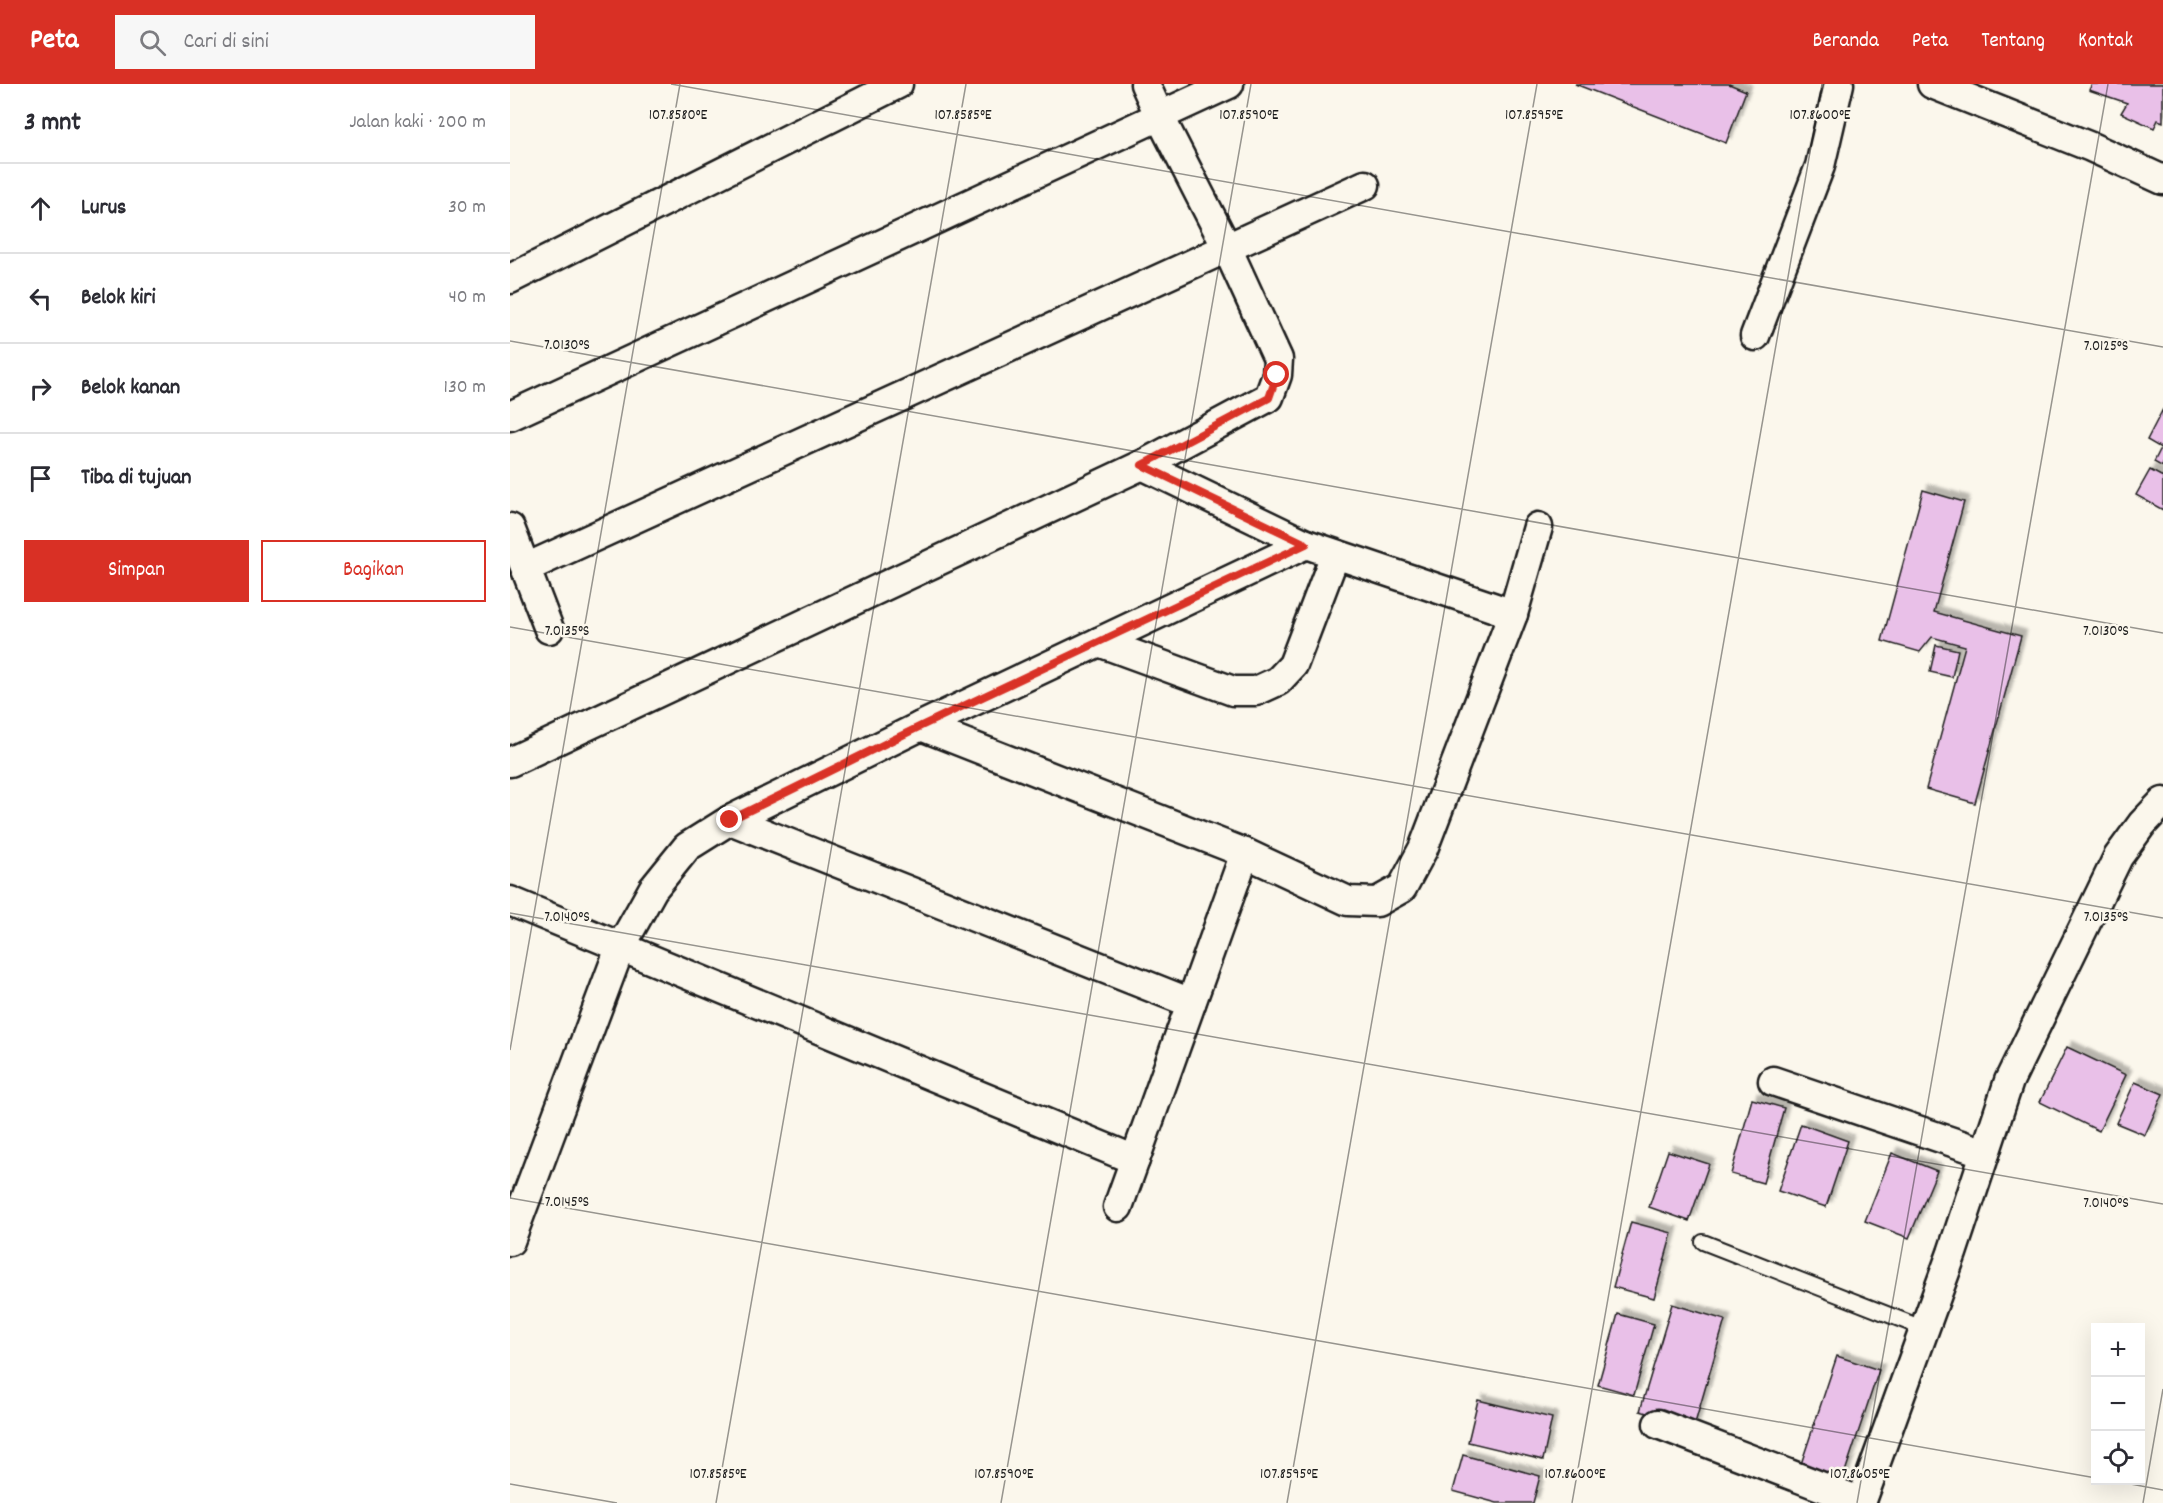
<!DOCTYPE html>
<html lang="id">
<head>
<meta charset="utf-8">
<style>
	body { margin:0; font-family:Dekko,sans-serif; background:#f7f7f7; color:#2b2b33 }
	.controls { position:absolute; right:18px; bottom:18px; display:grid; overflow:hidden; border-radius:0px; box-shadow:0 6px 24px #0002 }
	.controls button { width:54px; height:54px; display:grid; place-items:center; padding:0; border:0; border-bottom:2px solid #e1e1e2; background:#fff; color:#2b2b33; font:30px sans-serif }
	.stop { position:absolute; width:18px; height:18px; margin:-14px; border:4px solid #d93025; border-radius:50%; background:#fff }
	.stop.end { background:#d93025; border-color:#fff; box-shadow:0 2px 6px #0008 }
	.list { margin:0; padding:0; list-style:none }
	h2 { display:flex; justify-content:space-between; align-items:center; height:78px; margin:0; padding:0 24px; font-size:26px }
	h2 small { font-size:20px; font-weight:400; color:#7c7c81 }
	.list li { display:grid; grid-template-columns:39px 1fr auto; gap:18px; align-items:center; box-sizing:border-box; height:90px; padding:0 24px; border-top:2px solid #e1e1e2 }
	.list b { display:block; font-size:22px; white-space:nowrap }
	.list em { font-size:20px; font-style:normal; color:#7c7c81 }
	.actions { display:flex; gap:12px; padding:18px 24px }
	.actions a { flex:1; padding:14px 0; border:2px solid #d93025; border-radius:0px; text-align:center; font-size:21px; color:#d93025 }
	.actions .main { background:#d93025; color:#fff }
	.icon { flex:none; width:33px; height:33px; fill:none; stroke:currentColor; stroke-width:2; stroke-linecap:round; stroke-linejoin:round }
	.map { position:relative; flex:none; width:1653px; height:1419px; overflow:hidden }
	header { display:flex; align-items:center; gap:36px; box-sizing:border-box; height:84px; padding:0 30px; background:#d93025; color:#fff }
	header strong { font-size:28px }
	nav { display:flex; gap:33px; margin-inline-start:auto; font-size:21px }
	.search { width:420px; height:54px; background:#f7f7f7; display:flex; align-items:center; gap:15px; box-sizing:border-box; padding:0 21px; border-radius:0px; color:#7c7c81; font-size:22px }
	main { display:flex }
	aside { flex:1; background:#fff }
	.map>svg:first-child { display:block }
</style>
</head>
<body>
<header>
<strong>Peta</strong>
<div class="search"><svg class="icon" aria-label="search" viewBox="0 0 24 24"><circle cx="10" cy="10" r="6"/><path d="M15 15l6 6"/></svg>Cari di sini</div>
<nav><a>Beranda</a><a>Peta</a><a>Tentang</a><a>Kontak</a></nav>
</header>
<main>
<aside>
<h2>3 mnt<small>Jalan kaki · 200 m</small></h2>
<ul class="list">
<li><svg class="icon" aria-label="ahead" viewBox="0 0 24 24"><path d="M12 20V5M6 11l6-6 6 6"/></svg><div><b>Lurus</b></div><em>30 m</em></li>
<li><svg class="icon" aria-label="left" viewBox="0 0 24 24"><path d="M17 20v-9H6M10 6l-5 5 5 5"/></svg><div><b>Belok kiri</b></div><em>40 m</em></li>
<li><svg class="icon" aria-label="right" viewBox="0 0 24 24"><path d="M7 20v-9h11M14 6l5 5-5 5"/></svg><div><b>Belok kanan</b></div><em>130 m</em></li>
<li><svg class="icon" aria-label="arrive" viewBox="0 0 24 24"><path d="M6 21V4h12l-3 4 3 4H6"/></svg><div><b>Tiba di tujuan</b></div></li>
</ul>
<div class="actions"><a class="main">Simpan</a><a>Bagikan</a></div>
</aside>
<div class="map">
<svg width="1653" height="1419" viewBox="0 0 1653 1419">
	<defs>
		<filter id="shadow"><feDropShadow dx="5.5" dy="-5.5" stdDeviation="1.5" flood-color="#0004"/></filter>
	</defs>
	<rect width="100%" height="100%" fill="#fbf7ec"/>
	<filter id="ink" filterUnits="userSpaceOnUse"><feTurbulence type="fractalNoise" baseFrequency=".0167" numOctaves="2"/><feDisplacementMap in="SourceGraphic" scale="12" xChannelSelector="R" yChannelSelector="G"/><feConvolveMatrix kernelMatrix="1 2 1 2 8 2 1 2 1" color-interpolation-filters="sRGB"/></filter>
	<g filter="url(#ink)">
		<g fill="#e9c0e8" stroke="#1c1c1c" stroke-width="1.5" filter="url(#shadow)">
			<path d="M 1065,0 L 1219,0 L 1236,7 L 1216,59 Z"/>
			<path d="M 1582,0 L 1653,0 L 1653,38 L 1648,36 L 1644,44 L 1611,29 L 1617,19 L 1579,6 Z"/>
			<path d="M 1653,325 L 1653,383 L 1644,378 L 1651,364 L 1637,356 Z"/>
			<path d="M 1640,386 L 1653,393 L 1653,426 L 1626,411 Z"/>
			<path d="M 1413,406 L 1454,418 L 1424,528 L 1511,552 L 1465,719 L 1416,705 L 1455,562 L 1422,553 L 1410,568 L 1372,557 Z"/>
			<path d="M 1426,561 L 1448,566 L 1442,593 L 1420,588 Z"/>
			<path d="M 1557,963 L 1616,991 L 1589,1047 L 1530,1018 Z"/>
			<path d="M 1625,998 L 1653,1010 L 1635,1051 L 1606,1039 Z"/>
			<path d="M 1242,1015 L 1274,1024 L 1253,1099 L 1221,1090 Z"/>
			<path d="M 1291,1040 L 1338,1057 L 1316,1123 L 1268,1107 Z"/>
			<path d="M 1158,1067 L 1199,1080 L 1179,1137 L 1139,1123 Z"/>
			<path d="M 1382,1069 L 1427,1087 L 1399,1154 L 1355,1137 Z"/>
			<path d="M 1121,1138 L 1162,1149 L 1144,1214 L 1103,1203 Z"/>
			<path d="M 1162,1220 L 1215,1236 L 1184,1343 L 1130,1327 Z"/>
			<path d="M 1108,1230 L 1144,1240 L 1124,1311 L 1088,1301 Z"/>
			<path d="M 1327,1272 L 1369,1286 L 1332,1397 L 1290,1383 Z"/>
			<path d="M 968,1316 L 1042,1334 L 1033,1376 L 958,1358 Z"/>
			<path d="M 953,1371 L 1030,1392 L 1023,1419 L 987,1419 L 943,1407 Z"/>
		</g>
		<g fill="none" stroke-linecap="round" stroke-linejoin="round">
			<defs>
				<path id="service" d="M 1193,1158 L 1415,1245"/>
				<g id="minor">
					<path d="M 635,0 L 650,33 L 717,164 L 768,275 L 767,291 L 759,313 L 632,381 L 796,460 L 1003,530"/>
					<path d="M 1422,0 L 1581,63 L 1653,96"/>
					<path d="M 0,195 L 388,0"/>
					<path d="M 1245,252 L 1310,82 L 1329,0"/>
					<path d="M 0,332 L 719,0"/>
					<path d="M 0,444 L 39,545"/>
					<path d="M 16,484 L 855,101"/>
					<path d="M 589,558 L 723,607 L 746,607 L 768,597 L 783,581 L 825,471"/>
					<path d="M 411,642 L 735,769 L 838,817 L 867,818 L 892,804 L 913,765 L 1003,530 L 1028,443"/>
					<path d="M 0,678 L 632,381"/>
					<path d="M 220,736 L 681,919"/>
					<path d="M 0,817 L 625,1076"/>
					<path d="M 1263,997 L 1475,1069"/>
					<path d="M 608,1123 L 735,769"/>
					<path d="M 0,1157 L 110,864 L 143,805 L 177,763 L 220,736 L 411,642 L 796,460"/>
					<path d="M 1148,1340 L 1352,1418"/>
					<path d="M 1351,1419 L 1442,1169 L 1499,997 L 1608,773 L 1632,740 L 1653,718"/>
				</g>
			</defs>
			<use href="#service" stroke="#1c1c1c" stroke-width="18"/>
			<use href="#minor" stroke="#1c1c1c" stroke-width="33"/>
			<use href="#service" stroke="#fbf7ec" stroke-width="14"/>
			<use href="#minor" stroke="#fbf7ec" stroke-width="28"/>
		</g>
	</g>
	<g fill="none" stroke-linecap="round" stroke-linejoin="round" filter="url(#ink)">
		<path stroke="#d93025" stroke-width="8" d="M 220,736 L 411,642 L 796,460 L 632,381 L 759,314 L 767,291"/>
	</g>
	<path fill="none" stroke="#1c1c1c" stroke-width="1.5" stroke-opacity="0.45" d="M 161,0 L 1653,263M 0,257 L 1653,549M 0,543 L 1653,834M 0,829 L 1653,1120M 0,966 L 170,0M 0,1114 L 1586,1394M 1599,1396 L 1653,1406M 0,1400 L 107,1419M 206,1419 L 456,0M 491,1419 L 741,0M 777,1419 L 1027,0M 1062,1419 L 1312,0M 1347,1419 L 1598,0M 1633,1419 L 1653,1305"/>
	<g font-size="15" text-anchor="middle" fill="#1c1c1c" stroke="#fbf7ec" stroke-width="5" stroke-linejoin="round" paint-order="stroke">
		<text x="168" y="35">107.8580°E</text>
		<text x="453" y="35">107.8585°E</text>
		<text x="739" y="35">107.8590°E</text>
		<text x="1024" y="35">107.8595°E</text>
		<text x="1310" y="35">107.8600°E</text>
		<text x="57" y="265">7.0130°S</text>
		<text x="1596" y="266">7.0125°S</text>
		<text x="57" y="551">7.0135°S</text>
		<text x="1596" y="551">7.0130°S</text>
		<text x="57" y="837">7.0140°S</text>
		<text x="1596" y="837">7.0135°S</text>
		<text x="57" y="1122">7.0145°S</text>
		<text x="1596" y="1123">7.0140°S</text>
		<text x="208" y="1394">107.8585°E</text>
		<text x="494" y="1394">107.8590°E</text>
		<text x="779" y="1394">107.8595°E</text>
		<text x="1065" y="1394">107.8600°E</text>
		<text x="1350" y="1394">107.8605°E</text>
	</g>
</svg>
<div class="controls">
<button>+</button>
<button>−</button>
<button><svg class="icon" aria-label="locate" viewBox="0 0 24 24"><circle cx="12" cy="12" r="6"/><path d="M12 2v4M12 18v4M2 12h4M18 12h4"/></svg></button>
</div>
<div class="stop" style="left:767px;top:291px"></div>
<div class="stop end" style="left:220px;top:736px"></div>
</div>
</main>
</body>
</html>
